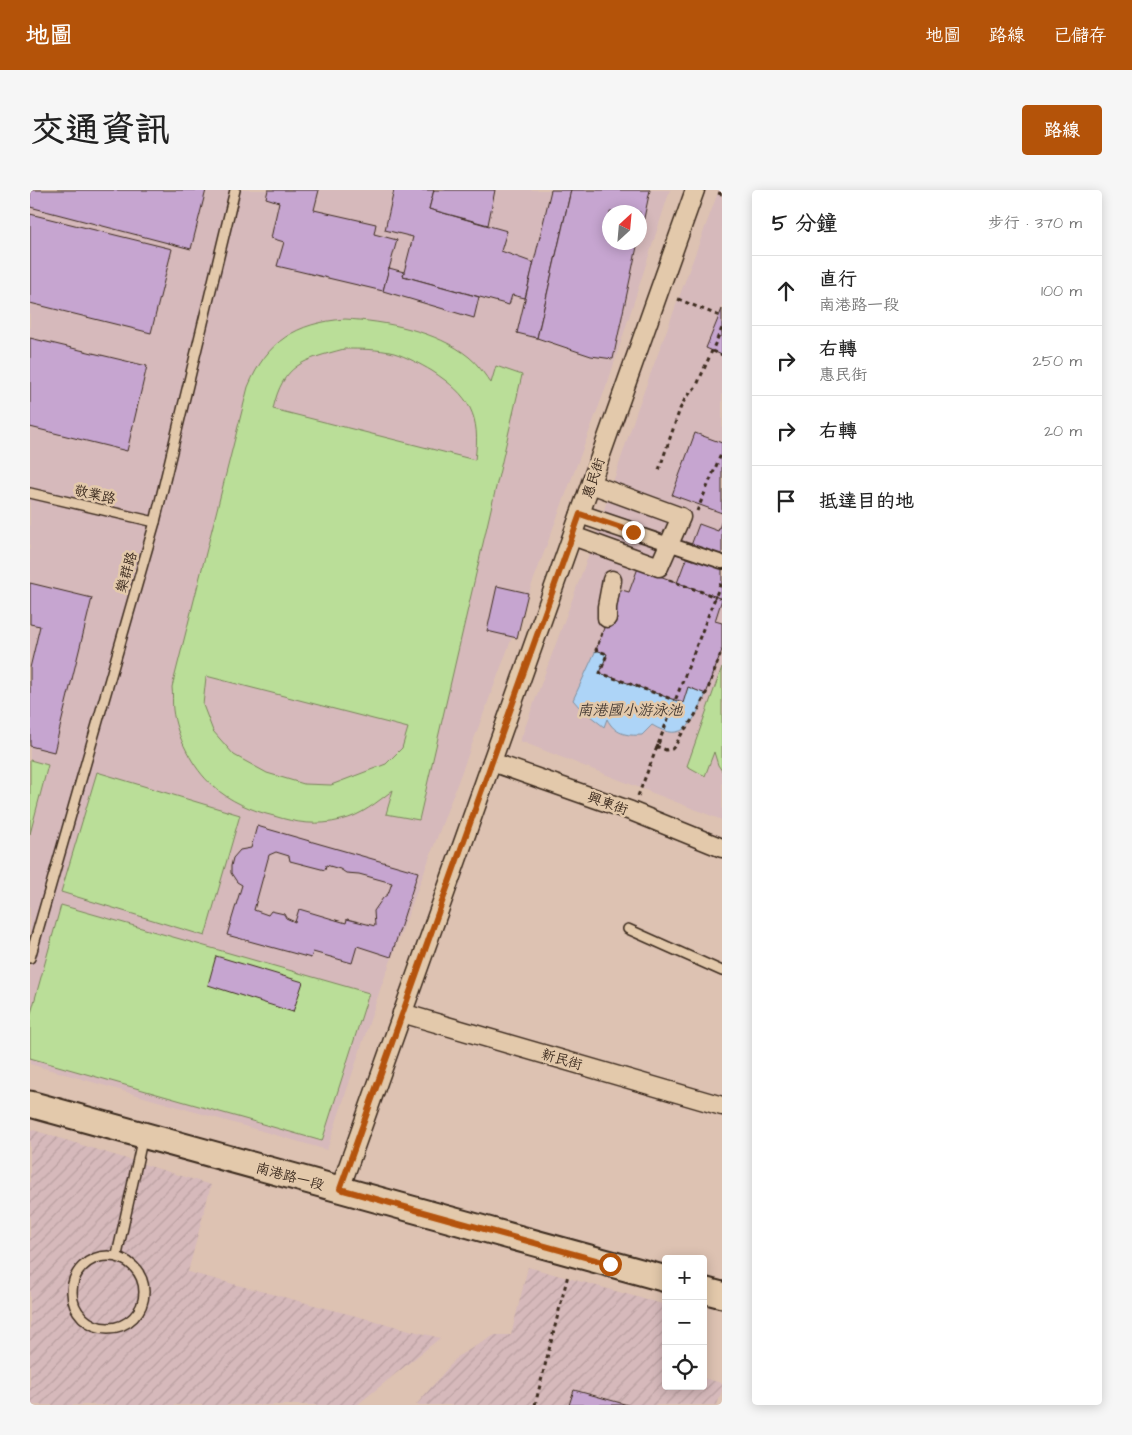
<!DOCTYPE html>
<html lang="zh-TW">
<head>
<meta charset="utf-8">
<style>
	body { margin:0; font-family:"Architects Daughter","LXGW WenKai TC",sans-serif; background:#f6f6f6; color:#222 }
	.controls { position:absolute; right:15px; bottom:15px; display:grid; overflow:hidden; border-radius:5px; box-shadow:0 2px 12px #0003 }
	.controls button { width:45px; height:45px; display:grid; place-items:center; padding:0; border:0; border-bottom:1px solid #e0e0e0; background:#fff; color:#222; font:25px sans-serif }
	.compass { position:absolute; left:572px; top:15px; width:45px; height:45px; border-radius:50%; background:#fff; box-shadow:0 2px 12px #0003; rotate:26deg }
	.stop { position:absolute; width:15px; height:15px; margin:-11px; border:4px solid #b45309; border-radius:50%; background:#fff }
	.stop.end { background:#b45309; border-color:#fff; box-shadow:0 1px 5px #0008 }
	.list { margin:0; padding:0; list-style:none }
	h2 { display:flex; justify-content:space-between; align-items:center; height:65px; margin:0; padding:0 20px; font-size:21px }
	h2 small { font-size:16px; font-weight:400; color:#767676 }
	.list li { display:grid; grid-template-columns:32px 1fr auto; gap:15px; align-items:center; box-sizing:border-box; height:70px; padding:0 20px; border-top:1px solid #e0e0e0 }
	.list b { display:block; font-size:19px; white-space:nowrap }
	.list p { margin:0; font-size:16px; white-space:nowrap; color:#767676 }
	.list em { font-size:16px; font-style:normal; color:#767676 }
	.icon { flex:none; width:28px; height:28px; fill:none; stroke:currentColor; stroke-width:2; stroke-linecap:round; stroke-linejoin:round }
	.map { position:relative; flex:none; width:692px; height:1215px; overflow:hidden; border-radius:5px }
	header { display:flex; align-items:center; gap:30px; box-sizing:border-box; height:70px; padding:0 25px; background:#b45309; color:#fff }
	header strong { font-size:24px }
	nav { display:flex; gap:28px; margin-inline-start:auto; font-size:18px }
	.intro { display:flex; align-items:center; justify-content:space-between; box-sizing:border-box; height:120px; padding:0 30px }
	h1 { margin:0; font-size:35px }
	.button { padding:12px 22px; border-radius:5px; background:#b45309; color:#fff; font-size:18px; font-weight:700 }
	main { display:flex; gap:30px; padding:0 30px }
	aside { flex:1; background:#fff; border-radius:5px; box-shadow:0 2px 12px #0003 }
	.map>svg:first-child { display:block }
</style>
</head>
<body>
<header>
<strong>地圖</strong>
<nav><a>地圖</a><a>路線</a><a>已儲存</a></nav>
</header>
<div class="intro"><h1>交通資訊</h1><a class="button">路線</a></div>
<main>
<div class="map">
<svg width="692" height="1215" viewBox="0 0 692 1215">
	<defs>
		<pattern id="industrial-furrows" width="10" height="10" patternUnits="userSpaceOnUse" patternTransform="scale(1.25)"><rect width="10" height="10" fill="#d6b9bb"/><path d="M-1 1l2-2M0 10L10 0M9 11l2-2" fill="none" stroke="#b99fa0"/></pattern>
	</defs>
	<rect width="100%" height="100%" fill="#ddc2b2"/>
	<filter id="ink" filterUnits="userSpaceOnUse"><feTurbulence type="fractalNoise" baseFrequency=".02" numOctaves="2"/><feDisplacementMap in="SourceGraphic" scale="10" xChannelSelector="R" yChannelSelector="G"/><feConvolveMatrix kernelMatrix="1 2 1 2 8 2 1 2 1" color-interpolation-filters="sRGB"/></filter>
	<g filter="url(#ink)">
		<g fill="#d6b9bb" fill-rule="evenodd">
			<path d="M 0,0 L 640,0 L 579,189 L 351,797 L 297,960 L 0,874 ZM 580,22 L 610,22 L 610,52 L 580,52 Z"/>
			<path d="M 689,0 L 692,0 L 692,630 L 490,551 L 563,353 L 607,220 Z"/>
		</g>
		<g fill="url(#industrial-furrows)">
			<path d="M 0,939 L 181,995 L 158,1082 L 410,1148 L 327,1215 L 0,1215 Z"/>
			<path d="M 498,1077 L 636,1115 L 636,1196 L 673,1196 L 673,1188 L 692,1193 L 692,1201 L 687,1215 L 386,1215 L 428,1166 L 465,1145 L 481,1145 Z"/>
		</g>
		<g fill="#bade98" stroke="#7a845b" fill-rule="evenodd">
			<path d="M 315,129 C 355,131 407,141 439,167 C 448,174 454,184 461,193 L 466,176 L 492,185 L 389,630 L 356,624 L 363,600 C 347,612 331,626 311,630 C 288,636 266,633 244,626 C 223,621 199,611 183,596 C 163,579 146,545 143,520 C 142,512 143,505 142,497 L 218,197 C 237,151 266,133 315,129 ZM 314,159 C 330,159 348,159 364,163 C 377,167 390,174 402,181 C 440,206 451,225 445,270 L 243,219 C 253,174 273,170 314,159 ZM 176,487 L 176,486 L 378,538 L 372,558 L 356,574 L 301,595 L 274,594 L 237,583 L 204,565 L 183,541 L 173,515 Z"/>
			<path d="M 692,477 L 692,581 L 688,575 L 684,562 L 675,586 L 657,576 Z"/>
			<path d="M 0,570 L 18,575 L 0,644 Z"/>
			<path d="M 67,582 L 210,625 L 175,746 L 31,702 Z"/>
			<path d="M 31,715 L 339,803 L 292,951 L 0,868 L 0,827 Z"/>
		</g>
		<path fill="#add4f7" stroke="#7f90a0" d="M 566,460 L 577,464 L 571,483 L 652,513 L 658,497 L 676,504 C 664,530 655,555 622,535 L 612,545 C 596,546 585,544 577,529 L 574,537 L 550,518 L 543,510 Z"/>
		<g fill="#c6a5d0" stroke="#3b2a1e" fill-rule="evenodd">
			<path d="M 0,0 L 176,0 L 161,59 L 0,17 Z"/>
			<path d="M 238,0 L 289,0 L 284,20 L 346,34 L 344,44 L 367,50 L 353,101 L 247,76 L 254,52 L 241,48 L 249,12 L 236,8 Z"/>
			<path d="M 364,0 L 404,0 L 399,19 L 477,41 L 471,61 L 504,73 L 495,108 L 482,105 L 479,115 L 373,86 L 383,47 L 355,40 Z"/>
			<path d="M 404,0 L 465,0 L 458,35 L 399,19 Z"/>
			<path d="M 521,0 L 541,0 L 507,148 L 487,143 Z"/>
			<path d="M 541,0 L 620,0 L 610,47 L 610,22 L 580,22 L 580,52 L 608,52 L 583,169 L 561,166 L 507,148 Z"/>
			<path d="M 0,24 L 142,59 L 121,143 L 0,113 Z"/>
			<path d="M 359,78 L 374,82 L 373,86 L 449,107 L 444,128 L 353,101 Z"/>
			<path d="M 692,119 L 692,165 L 676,158 Z"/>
			<path d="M 0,148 L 117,176 L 97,261 L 0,237 Z"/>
			<path d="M 665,243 L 692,253 L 692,323 L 642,305 Z"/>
			<path d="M 692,330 L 692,409 L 647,393 L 669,334 L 688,341 Z"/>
			<path d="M 608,378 L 692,409 L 685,431 L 692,433 L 692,460 L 676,504 L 658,497 L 653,513 L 570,483 L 577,464 L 566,460 L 588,399 L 599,402 Z"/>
			<path d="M 0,393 L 62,408 L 24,562 L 0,556 L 0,478 L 10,436 L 0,434 Z"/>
			<path d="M 467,396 L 498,403 L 487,448 L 457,441 Z"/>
			<path d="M 227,636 L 388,682 L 361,767 L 327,756 L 322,773 L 283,762 L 281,768 L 197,745 L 212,695 L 207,692 L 201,683 L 201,676 L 203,668 L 210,660 L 221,658 ZM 246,662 L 259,666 L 260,671 L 295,680 L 296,675 L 310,679 L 316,683 L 329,684 L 362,693 L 358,704 L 353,708 L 344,721 L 345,736 L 317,729 L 316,733 L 269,719 L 265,732 L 256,728 L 254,724 L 241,721 L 238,725 L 224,720 L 239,665 Z"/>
			<path d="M 186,766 L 273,792 L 263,822 L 178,795 Z"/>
			<path d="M 544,1200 L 598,1215 L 539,1215 Z"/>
		</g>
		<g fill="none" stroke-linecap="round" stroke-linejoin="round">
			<defs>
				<g id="service">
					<path d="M 0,303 L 125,332"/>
					<path d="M 598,739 L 692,781"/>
					<path d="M 0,768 L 125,332 L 205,0"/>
					<path d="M 87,1065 L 113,946"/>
					<circle cx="78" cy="1102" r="36"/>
				</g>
				<path id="pedestrian" d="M 603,342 L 692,372"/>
				<g id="minor">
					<path d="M 550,324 L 603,342"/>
					<path d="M 543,346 L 629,377 L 651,327 L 561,294"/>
					<path d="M 577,428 L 577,417 L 582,390"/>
					<path d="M 462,572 L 601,621 L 692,658"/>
					<path d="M 372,823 L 692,916"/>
					<path d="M 310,999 L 665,0"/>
				</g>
				<g id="secondary">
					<path d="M 0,914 L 636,1089"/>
					<path d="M 673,1100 L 692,1105"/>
				</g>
			</defs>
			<use href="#service" stroke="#3b2a1e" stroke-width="12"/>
			<use href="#pedestrian" stroke="#3b2a1e" stroke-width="16"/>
			<use href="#minor" stroke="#3b2a1e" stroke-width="21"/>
			<use href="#secondary" stroke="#3b2a1e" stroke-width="29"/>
			<g stroke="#3b2a1e" stroke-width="3" stroke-dasharray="4 4" stroke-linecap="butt">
				<path d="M 688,3 L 692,4"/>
				<path d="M 648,109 L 692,127"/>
				<path d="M 683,161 L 692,165"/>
				<path d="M 629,280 L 650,219 L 655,209 L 667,195 L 692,138"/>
				<path d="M 667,321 L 692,262"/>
				<path d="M 639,390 L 686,407"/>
				<path d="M 572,443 L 566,460 L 577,464 L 570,483 L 644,510"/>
				<path d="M 626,556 L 636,560 L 642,559 C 648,553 650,545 655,539 C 674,517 682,487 692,460"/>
				<path d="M 608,606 L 692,390"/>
				<path d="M 505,1215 L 538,1085"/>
			</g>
			<use href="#service" stroke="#e3c9ab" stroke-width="9"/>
			<use href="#pedestrian" stroke="#e3c9ab" stroke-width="12"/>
			<use href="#minor" stroke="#e3c9ab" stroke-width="18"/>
			<use href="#secondary" stroke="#e3c9ab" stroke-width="25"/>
		</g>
	</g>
	<g fill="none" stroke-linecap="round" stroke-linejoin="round" filter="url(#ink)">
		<path stroke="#b45309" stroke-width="6" d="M 580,1074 L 310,999 L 550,324 L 603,342"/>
	</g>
	<g text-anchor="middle" stroke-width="5" stroke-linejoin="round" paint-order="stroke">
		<g font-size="14" fill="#3b2a1e" stroke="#e3c9ab">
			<text transform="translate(563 288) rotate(-71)" y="5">惠民街</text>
			<text transform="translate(65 304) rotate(13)" y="5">敬業路</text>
			<text transform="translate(96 382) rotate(-74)" y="5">樂群路</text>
			<text transform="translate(578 613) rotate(20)" y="5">興東街</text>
			<text transform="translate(532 869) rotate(16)" y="5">新民街</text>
			<text transform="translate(260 986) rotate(15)" y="5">南港路一段</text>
		</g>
		<g font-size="15" font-style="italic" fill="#463b34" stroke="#e3c9ab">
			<text x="600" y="525">南港國小游泳池</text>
		</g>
	</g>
</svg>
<div class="controls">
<button>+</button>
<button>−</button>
<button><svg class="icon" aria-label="locate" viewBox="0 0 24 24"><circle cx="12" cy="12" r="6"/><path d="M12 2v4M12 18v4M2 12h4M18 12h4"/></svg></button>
</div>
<svg class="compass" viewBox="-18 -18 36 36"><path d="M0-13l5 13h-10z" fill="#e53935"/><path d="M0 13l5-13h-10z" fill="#767676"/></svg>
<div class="stop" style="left:580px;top:1074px"></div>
<div class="stop end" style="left:603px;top:342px"></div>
</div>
<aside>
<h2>5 分鐘<small>步行 · 370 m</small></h2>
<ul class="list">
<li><svg class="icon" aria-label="ahead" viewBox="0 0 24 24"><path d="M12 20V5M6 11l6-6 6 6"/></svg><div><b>直行</b><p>南港路一段</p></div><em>100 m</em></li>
<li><svg class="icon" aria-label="right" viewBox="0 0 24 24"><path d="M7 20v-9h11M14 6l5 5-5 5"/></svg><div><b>右轉</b><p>惠民街</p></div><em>250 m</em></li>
<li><svg class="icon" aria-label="right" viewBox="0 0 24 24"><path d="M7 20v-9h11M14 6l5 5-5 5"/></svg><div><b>右轉</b></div><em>20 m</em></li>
<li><svg class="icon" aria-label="arrive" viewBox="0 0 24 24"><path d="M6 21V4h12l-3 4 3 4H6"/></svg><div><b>抵達目的地</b></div></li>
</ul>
</aside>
</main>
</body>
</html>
